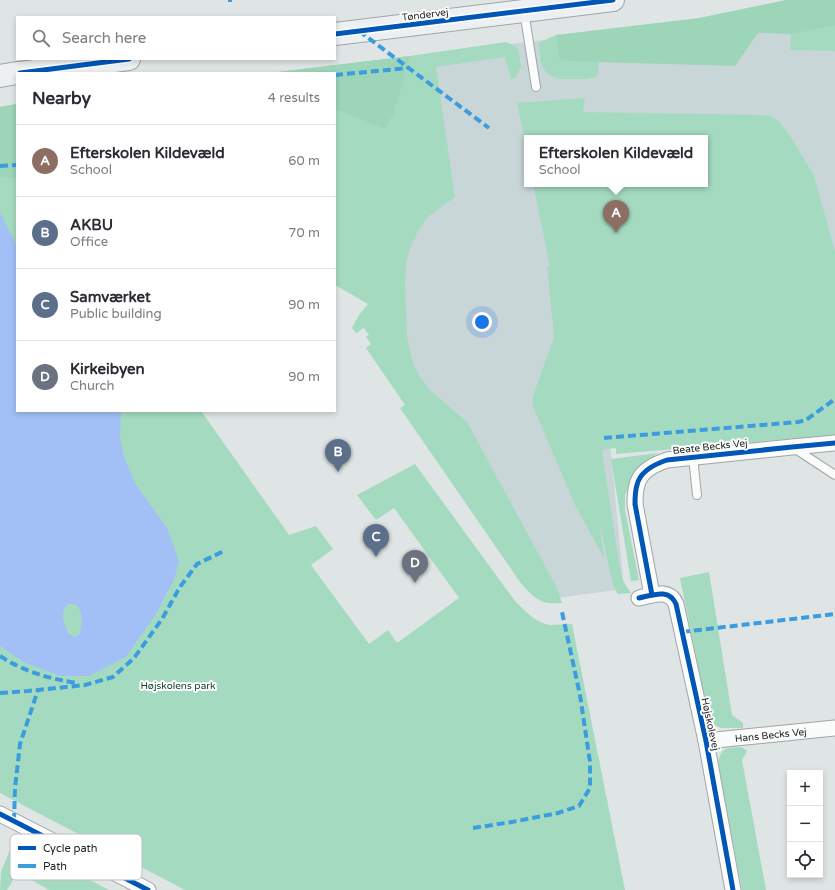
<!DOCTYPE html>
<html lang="en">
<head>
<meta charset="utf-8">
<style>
	body { margin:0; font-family:"Varela Round",sans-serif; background:#f2f2f3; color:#2b2b33 }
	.controls { position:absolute; right:12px; bottom:12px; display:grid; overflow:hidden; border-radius:0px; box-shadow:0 2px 6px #0003 }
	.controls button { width:36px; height:36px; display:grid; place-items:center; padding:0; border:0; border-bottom:1px solid #e1e1e2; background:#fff; color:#2b2b33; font:20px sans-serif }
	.you { position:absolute; left:482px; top:322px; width:14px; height:14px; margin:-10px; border:3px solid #fff; border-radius:50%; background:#1a73e8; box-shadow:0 0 0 6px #1a73e833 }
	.badge { display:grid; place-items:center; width:26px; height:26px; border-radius:50%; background:#646869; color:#fff; font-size:13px; font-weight:700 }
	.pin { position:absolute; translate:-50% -33px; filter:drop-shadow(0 1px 2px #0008) }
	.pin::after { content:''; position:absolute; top:21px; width:14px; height:12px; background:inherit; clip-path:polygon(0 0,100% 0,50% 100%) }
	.popup { position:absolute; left:524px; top:135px; width:184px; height:52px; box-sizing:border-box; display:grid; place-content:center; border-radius:0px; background:#fff; filter:drop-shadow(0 1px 3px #0005); font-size:13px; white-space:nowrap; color:#7c7c81 }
	.popup b { font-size:15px; color:#2b2b33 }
	.popup::after { content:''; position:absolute; left:50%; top:100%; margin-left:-8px; border:8px solid transparent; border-top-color:#fff }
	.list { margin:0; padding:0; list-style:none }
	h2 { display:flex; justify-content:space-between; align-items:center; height:52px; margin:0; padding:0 16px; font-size:17px }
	h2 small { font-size:13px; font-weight:400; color:#7c7c81 }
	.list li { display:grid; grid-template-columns:26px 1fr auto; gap:12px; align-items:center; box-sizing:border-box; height:72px; padding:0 16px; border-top:1px solid #e1e1e2 }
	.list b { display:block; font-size:15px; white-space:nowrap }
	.list p { margin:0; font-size:13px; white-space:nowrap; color:#7c7c81 }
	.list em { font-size:13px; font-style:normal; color:#7c7c81 }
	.icon { flex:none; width:22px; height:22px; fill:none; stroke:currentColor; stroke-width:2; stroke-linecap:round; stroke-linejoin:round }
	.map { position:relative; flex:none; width:835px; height:890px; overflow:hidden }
	.search { position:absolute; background:#fff; box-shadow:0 2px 6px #0003; left:16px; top:16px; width:320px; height:44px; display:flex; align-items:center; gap:10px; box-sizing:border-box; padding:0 14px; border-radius:0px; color:#7c7c81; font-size:15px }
	.panel { position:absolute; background:#fff; box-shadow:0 2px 6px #0003; left:16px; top:72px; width:320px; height:340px; border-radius:0px }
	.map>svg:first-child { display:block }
</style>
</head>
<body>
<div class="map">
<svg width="835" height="890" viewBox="0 0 835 890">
	<rect width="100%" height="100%" fill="#dfe4e5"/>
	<path fill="#c9d6d8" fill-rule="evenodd" d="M 835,5 L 835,426 L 610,443 L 624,589 L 556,598 L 419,384 L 402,334 L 410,56 ZM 527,138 L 705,138 L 705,184 L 527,184 Z"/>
	<g fill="#a4dbc0">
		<path d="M 835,26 L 835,51 L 790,50 L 791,34 Z"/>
		<path d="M 556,35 L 559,59 L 564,61 L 599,62 L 597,77 L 586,79 L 559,79 L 547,74 L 541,63 L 538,43 Z"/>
		<path d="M 506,42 L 515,46 L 518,49 L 521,66 L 516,78 L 511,79 L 505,57 L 436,67 L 455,197 L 441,207 L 428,217 L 417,233 L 410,248 L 406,264 L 405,283 L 407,336 L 412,360 L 420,377 L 431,391 L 467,422 L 557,588 L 562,603 C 558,603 553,604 549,603 C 536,602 528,591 520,582 L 400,408 L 405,405 L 366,348 L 371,344 L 366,337 L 369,335 L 364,328 L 356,333 L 352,328 L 359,315 L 368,304 L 335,285 L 335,73 L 270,73 L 410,56 Z"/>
		<path d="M 585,98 L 583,112 L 761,115 L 771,116 L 779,121 L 794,142 L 814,176 L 835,251 L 835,435 L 616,454 L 616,448 L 602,450 L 617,551 L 623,581 L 631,593 L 618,594 L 613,585 L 600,525 L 604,558 L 575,505 L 532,404 L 533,396 L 554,337 L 547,266 L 550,266 L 533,184 L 705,184 L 705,138 L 527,138 L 527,152 L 517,103 Z"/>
		<path d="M 17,104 L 17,411 L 201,411 L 289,535 L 316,526 L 333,549 L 311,565 L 369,644 L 388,630 L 397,643 L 459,598 L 394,508 L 376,520 L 357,495 L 415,464 L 515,601 C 524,610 536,623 550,625 C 557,625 565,624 572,624 L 625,890 L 185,890 L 0,793 L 0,107 Z"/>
		<path d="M 658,453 L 644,463 L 632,476 L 625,495 L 625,510 L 639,580 L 631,581 L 611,459 Z"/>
		<path d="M 709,572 L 732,715 L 743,723 L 743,728 L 721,728 L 716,726 L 709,719 L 680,578 Z"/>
		<path d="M 742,747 L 747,751 L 742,760 L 766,890 L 742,890 L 718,763 C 721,746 728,748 742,747 Z"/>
		<path d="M 15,841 L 109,890 L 49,890 L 18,872 L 7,890 L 0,890 L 1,872 L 13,842 Z"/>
	</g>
	<g fill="#9cd5b8">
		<path d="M 786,0 L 835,0 L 835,26 L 791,34 L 758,33 L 735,66 L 564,61 L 559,59 L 556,35 L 699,18 Z"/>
		<path d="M 410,56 L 394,113 L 384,129 L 339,110 L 335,111 L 335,73 L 270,73 Z"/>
		<path d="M 17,104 L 17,178 L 0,177 L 0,107 Z"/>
	</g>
	<path fill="#a2c0f6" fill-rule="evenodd" d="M 0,213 L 17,246 L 17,411 L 121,411 L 120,437 L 124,457 L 136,485 L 167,528 L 179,561 L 174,580 L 156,614 L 126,657 L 89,676 L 61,676 L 25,663 L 0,646 ZM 68,604 L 75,604 C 84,612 82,622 80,633 L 76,637 L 70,635 C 65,627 58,612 68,604 Z"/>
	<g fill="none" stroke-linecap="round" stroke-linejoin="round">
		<defs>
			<g id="lane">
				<path d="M 524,11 L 536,87"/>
				<path d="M 794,448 L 835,475"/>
				<path d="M 693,457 L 697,495"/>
			</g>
			<g id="street">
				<path d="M 652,595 L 635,504 C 635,498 635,491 637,485 C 640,471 655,464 667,460 L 792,447 L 835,443"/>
				<path d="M 639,598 C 653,595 669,588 676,604 L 706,741 L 733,890"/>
				<path id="s1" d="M 706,741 L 835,728"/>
				<path d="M 0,814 L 148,890"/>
			</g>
			<g id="secondary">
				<path d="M 335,34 L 613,0"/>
				<path d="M 20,73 L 129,59"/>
				<path d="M 0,76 L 17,73"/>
			</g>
		</defs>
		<use href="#lane" stroke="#a1a5a5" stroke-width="10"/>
		<use href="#street" stroke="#a1a5a5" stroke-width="17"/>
		<use href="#secondary" stroke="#a1a5a5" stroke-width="24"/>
		<use href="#lane" stroke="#fafbfb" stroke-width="8"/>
		<use href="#street" stroke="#fafbfb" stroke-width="15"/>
		<use href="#secondary" stroke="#ecf0f2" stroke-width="22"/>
		<g stroke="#3c9ce0" stroke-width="4" stroke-dasharray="8 4" stroke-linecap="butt">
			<path d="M 230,0 L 230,2"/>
			<path d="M 359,31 L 489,128"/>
			<path d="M 335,75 L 408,68"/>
			<path d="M 0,166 L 17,165"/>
			<path d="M 604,438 L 798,422 L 806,420 L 835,399"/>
			<path d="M 682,632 L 835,614"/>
			<path d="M 0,656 C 25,672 47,678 76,683"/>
			<path d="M 0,693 L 28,691 L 85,685 L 113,677 L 134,658 L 162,619 L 180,587 L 197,564 L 224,551"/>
			<path d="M 14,821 L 15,788 L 20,744 L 38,690"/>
			<path d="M 473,828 L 512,822 L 558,813 L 579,806 L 590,788 L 590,762 L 580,695 L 562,612"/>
		</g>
		<defs>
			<g id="cycleway">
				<path d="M 335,34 L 613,0"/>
				<path d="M 20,73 L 129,59"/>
				<path d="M 652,595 L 635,504 C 635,498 635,491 637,485 C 640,471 655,464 667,460 L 792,447 L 835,443"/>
				<path d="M 639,598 C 653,595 669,588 676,604 L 706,741 L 733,890"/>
				<path d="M 0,814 L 148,890"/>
			</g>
		</defs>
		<use href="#cycleway" stroke="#fff" stroke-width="8"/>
		<use href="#cycleway" stroke="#0057b8" stroke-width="5"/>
	</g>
	<g text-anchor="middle" stroke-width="4" stroke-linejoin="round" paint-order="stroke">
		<g font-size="10" fill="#222626" stroke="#fff">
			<text transform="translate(425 14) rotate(-7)" y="4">Tøndervej</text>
			<text transform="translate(710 446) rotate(-6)" y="4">Beate Becks Vej</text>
			<text transform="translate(711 724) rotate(78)" y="4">Højskolevej</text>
			<text dy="4" stroke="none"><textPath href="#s1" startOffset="65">Hans Becks Vej</textPath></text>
		</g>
		<g font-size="10" fill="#16402b" stroke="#fff">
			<text x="178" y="689">Højskolens park</text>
		</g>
	</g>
	<rect x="10" y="834" width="132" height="46" rx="6" fill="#fff" stroke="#bdbebe" stroke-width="1"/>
	<rect x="18" y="846" width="18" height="4" fill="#0057b8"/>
	<rect x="18" y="864" width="18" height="4" fill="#3c9ce0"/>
	<g font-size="11" fill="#222626">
		<text x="43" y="852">Cycle path</text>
		<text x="43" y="870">Path</text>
	</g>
</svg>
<div class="controls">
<button>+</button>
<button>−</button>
<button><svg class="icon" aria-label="locate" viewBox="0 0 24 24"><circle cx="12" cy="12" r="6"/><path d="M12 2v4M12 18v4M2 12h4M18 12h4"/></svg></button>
</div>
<div class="you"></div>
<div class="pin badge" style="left:616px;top:233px;background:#8d6e63">A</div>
<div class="popup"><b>Efterskolen Kildevæld</b>School</div>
<div class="pin badge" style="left:338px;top:472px;background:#5c6f8a">B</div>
<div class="pin badge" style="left:376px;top:557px;background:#5c6f8a">C</div>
<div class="pin badge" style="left:415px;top:583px;background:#6b7280">D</div>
<div class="search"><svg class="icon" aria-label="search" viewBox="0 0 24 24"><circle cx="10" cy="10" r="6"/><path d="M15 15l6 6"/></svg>Search here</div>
<section class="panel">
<h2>Nearby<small>4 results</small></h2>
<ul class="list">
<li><span class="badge" style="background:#8d6e63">A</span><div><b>Efterskolen Kildevæld</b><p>School</p></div><em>60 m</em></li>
<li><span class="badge" style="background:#5c6f8a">B</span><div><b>AKBU</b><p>Office</p></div><em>70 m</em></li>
<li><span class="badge" style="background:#5c6f8a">C</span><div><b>Samværket</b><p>Public building</p></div><em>90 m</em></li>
<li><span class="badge" style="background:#6b7280">D</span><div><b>Kirkeibyen</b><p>Church</p></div><em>90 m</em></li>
</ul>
</section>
</div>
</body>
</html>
